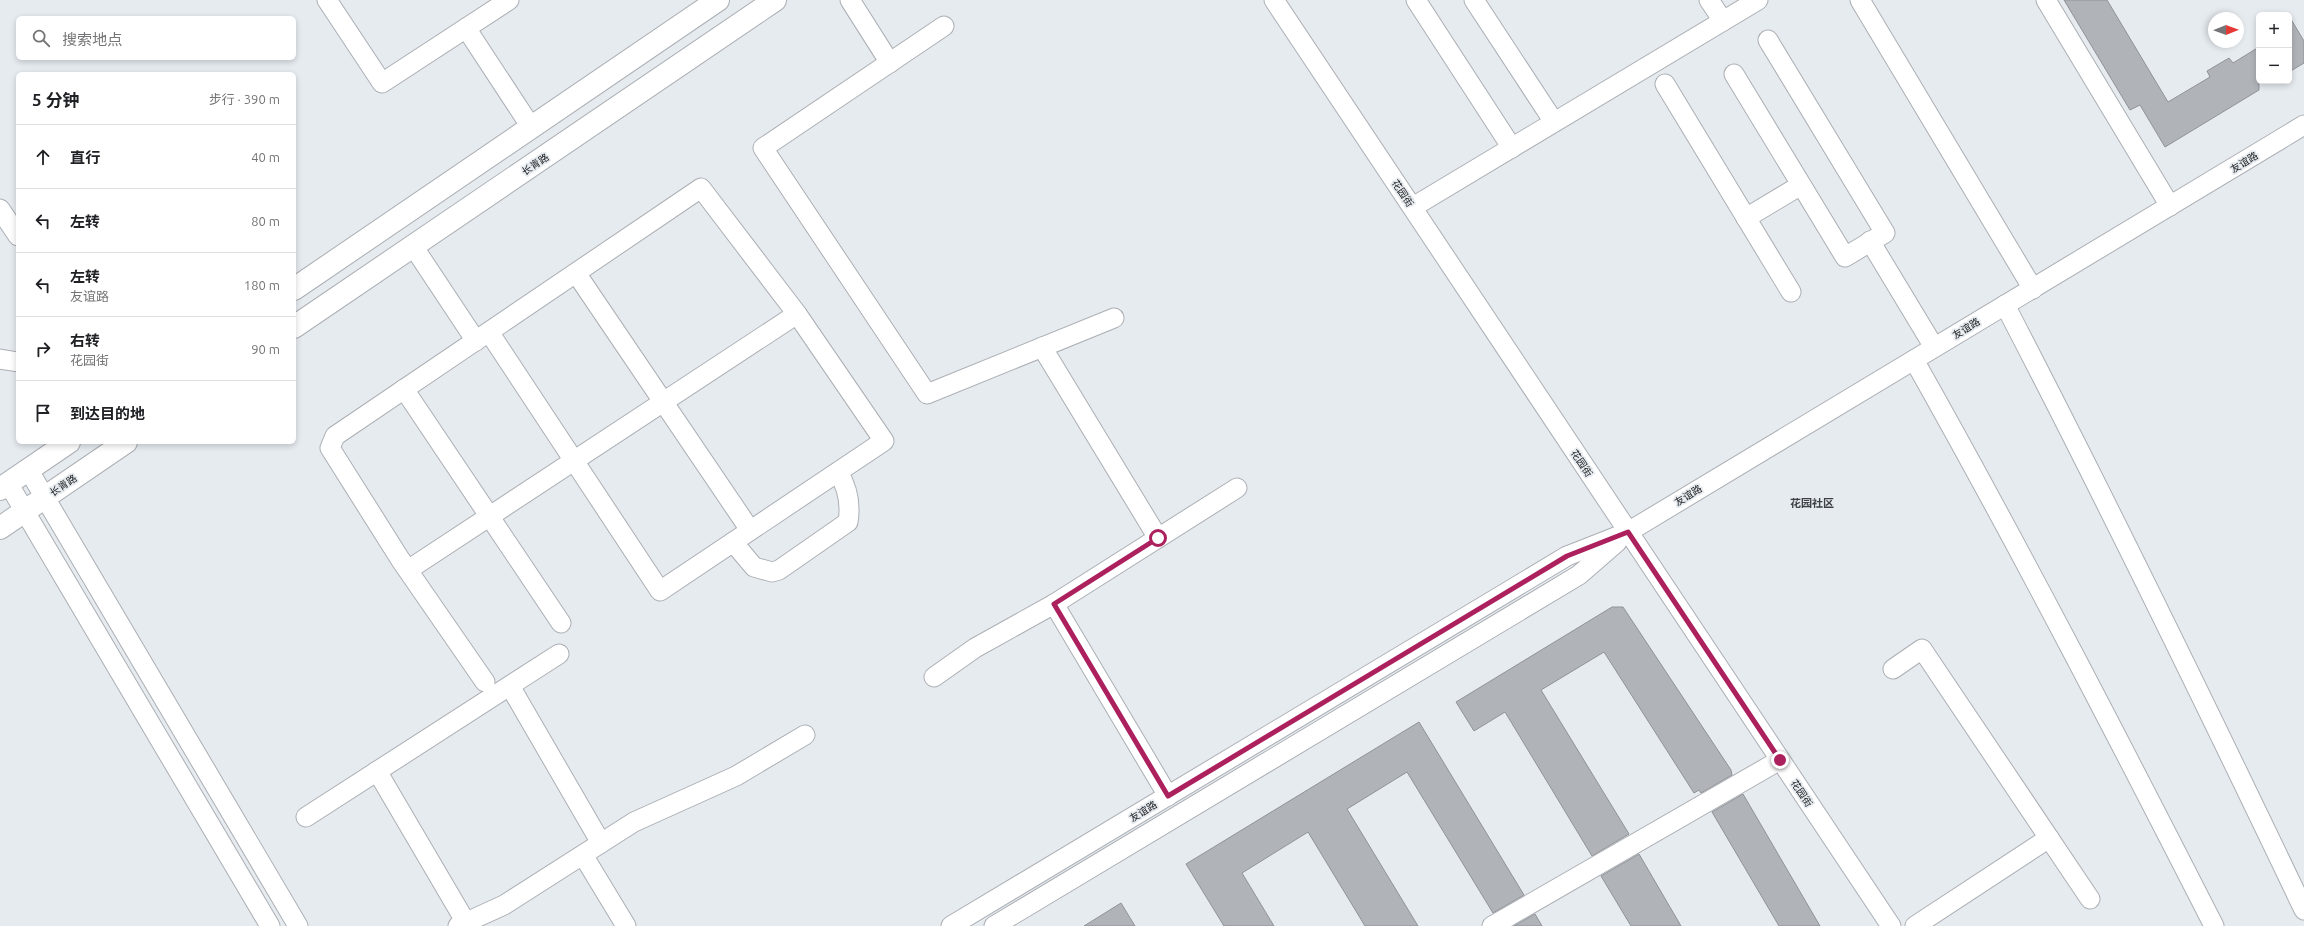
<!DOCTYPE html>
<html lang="zh">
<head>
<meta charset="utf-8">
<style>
	body { margin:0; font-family:Ubuntu,"Noto Sans SC",sans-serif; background:#f2f2f2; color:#202124 }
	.controls { position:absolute; right:12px; top:12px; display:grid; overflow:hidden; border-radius:6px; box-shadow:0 2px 6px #0003 }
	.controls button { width:36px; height:36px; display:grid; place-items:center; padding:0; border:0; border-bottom:1px solid #e0e0e0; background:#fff; color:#202124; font:20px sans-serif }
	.compass { position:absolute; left:2208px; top:12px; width:36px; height:36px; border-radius:50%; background:#fff; box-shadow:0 2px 6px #0003; rotate:89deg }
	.stop { position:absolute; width:12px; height:12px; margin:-9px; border:3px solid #ad205e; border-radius:50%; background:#fff }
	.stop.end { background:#ad205e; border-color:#fff; box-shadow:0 1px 4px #0008 }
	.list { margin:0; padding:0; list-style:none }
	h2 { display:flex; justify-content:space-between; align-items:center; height:52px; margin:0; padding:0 16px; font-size:17px }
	h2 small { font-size:13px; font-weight:400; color:#757577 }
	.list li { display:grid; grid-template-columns:26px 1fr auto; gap:12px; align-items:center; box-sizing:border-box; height:64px; padding:0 16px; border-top:1px solid #e0e0e0 }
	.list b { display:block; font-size:15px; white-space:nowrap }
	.list p { margin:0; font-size:13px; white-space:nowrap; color:#757577 }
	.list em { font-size:13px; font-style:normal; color:#757577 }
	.icon { flex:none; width:22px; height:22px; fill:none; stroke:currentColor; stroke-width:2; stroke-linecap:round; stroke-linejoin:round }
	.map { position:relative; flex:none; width:2304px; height:926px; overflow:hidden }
	.search { position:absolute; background:#fff; box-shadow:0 2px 6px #0003; left:16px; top:16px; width:280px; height:44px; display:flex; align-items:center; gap:10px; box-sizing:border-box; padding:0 14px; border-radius:6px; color:#757577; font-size:15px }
	.panel { position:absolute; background:#fff; box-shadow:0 2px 6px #0003; left:16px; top:72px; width:280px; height:372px; border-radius:6px }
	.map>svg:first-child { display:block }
</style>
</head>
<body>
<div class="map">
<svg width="2304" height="926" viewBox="0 0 2304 926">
	<rect width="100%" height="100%" fill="#e6ebf0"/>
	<g fill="#b0b4b9" stroke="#8f9398">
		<path d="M 2064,0 L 2107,0 L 2168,102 L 2210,77 L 2207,71 L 2229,58 L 2233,63 L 2259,47 L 2259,90 L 2165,147 L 2140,105 L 2130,110 Z"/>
		<path d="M 2289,16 L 2304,41 L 2304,63 L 2289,72 Z"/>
		<path d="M 1612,607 L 1623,607 L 1731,770 L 1732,775 L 1701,793 L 1699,790 L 1694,793 L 1604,652 L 1541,690 L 1629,834 L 1592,856 L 1505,712 L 1474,731 L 1456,702 Z"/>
		<path d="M 1419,722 L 1524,895 L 1493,913 L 1407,772 L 1347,809 L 1418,926 L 1365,926 L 1308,832 L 1242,873 L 1274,926 L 1224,926 L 1186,864 Z"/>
		<path d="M 1743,794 L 1820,926 L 1779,926 L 1712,812 Z"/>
		<path d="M 1639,854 L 1681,926 L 1631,926 L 1601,876 Z"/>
		<path d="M 1121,903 L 1135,926 L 1084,926 Z"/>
		<path d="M 1535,914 L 1542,926 L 1514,926 Z"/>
	</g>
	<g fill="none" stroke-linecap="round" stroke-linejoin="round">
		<defs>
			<g id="minor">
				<path d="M 327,0 L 382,83 L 509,0"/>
				<path d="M 850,0 L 890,63"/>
				<path d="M 1274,0 L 1891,926"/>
				<path d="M 1416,0 L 1512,148"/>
				<path d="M 1474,0 L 1554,122"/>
				<path d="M 1709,0 L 1723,21"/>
				<path d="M 1860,0 L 2033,289"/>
				<path d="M 2046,0 L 2170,206"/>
				<path d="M 944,26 L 763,148 L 927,394 L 1114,318"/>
				<path d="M 466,28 L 531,127"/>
				<path d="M 1734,74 L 1845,257 L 1885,233 L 1768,40"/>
				<path d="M 1665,84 L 1791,292"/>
				<path d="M 1413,207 L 1758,0"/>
				<path d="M 0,209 L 18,236"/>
				<path d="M 1746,218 L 1801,185"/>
				<path d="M 1870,241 L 1934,347"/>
				<path d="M 413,246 L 476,341"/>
				<path d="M 576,273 L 750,530"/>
				<path d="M 2005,305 C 2109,505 2207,707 2304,910"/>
				<path d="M 1042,347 L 1158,538"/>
				<path d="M 0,359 L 18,362"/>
				<path d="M 1914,360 C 2019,546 2117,736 2214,926"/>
				<path d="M 404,389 L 561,623"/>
				<path d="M 28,469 L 298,926"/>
				<path d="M 8,483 L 270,926"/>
				<path d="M 733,542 L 754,567 L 772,572 L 779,570 L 848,522 C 851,504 848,488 838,472"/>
				<path d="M 408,570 L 797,314"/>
				<path d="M 1054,604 L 1168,796"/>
				<path d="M 1893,669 L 1922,649 L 2090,899"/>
				<path d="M 934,677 L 975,648 L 1054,604 L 1237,488"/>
				<path d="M 485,682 L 400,559 L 330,448 L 335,436 L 701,188 L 797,314 L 884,441 L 660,591 L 489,332"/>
				<path d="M 510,686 L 601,843"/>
				<path d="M 377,771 L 468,926"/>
				<path d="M 306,817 L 559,654"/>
				<path d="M 583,855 L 626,926"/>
				<path d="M 458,926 L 504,905 L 634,822 L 736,776 L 805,735"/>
				<path d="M 951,926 L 1567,556 L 1628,532 L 2304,125"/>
				<path d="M 994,926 L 1579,575 L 1617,542"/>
				<path d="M 1492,926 L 1780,760"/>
				<path d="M 1915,926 L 2049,838"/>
			</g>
			<g id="major">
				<path d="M 294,289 L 718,0"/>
				<path d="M 294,327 L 775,0"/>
				<path d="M 0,489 L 69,442"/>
				<path d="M 0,528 L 126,442"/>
			</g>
		</defs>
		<use href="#minor" stroke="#abafb4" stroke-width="21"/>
		<use href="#major" stroke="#abafb4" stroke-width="24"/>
		<use href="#minor" stroke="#fff" stroke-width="19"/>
		<use href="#major" stroke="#fff" stroke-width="22"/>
	</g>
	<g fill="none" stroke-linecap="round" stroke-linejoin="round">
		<path stroke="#ad205e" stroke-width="5" d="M 1158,538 L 1054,604 L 1168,796 L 1567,556 L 1628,532 L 1780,760"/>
	</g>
	<g text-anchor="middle" stroke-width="3.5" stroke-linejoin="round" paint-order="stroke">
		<g font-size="10" fill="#1b1c1e" stroke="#e6ebf0">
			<text transform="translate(2244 162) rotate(-31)" y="4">友谊路</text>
			<text transform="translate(535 164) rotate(-34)" y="4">长青路</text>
			<text transform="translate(1403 193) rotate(56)" y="4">花园街</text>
			<text transform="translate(1966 328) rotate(-31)" y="4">友谊路</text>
			<text transform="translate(1582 463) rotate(56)" y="4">花园街</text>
			<text transform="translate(63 485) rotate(-34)" y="4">长青路</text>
			<text transform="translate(1688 495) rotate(-31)" y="4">友谊路</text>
			<text transform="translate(1802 793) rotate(56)" y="4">花园街</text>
			<text transform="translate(1143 811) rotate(-31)" y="4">友谊路</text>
		</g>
		<g font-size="11" font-weight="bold" fill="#3d4044" stroke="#e6ebf0">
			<text x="1812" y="507">花园社区</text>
		</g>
	</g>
</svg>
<div class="controls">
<button>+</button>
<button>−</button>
</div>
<svg class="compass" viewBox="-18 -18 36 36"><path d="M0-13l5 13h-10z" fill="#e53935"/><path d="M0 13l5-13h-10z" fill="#757577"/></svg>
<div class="stop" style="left:1158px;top:538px"></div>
<div class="stop end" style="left:1780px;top:760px"></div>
<div class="search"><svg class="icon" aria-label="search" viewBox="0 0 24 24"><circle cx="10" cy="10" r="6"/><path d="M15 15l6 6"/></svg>搜索地点</div>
<section class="panel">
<h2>5 分钟<small>步行 · 390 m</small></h2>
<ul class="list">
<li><svg class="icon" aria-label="ahead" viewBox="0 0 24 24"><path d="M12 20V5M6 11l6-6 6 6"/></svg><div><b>直行</b></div><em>40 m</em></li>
<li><svg class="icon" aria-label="left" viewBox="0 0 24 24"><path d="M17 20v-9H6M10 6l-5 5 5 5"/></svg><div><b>左转</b></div><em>80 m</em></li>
<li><svg class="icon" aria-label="left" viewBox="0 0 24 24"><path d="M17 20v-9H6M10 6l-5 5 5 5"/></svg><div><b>左转</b><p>友谊路</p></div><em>180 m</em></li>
<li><svg class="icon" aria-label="right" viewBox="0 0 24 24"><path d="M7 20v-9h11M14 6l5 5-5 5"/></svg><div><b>右转</b><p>花园街</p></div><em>90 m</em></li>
<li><svg class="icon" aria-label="arrive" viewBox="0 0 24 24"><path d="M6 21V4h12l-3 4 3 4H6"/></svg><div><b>到达目的地</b></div></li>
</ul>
</section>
</div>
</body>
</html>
